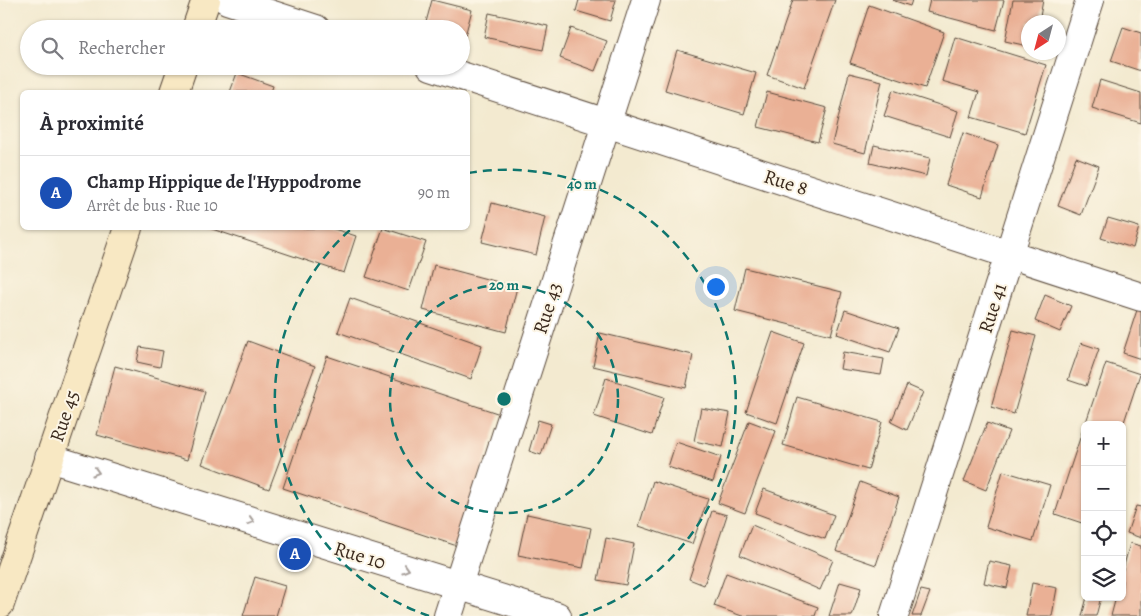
<!DOCTYPE html>
<html lang="fr">
<head>
<meta charset="utf-8">
<style>
	body { margin:0; font-family:Alegreya,serif; background:#f7f7f7; color:#2b2b33 }
	.controls { position:absolute; right:15px; bottom:15px; display:grid; overflow:hidden; border-radius:8px; box-shadow:0 1px 4px #0004 }
	.controls button { width:45px; height:45px; display:grid; place-items:center; padding:0; border:0; border-bottom:1px solid #e1e1e2; background:#fff; color:#2b2b33; font:25px sans-serif }
	.compass { position:absolute; left:1021px; top:15px; width:45px; height:45px; border-radius:50%; background:#fff; box-shadow:0 1px 4px #0004; rotate:216deg }
	.you { position:absolute; left:715px; top:286px; width:18px; height:18px; margin:-12px; border:4px solid #fff; border-radius:50%; background:#1a73e8; box-shadow:0 0 0 8px #1a73e833 }
	.badge { display:grid; place-items:center; width:32px; height:32px; border-radius:50%; background:#db2777; color:#fff; font-size:16px; font-weight:700 }
	.pin { position:absolute; translate:-50% -50%; border:2px solid #fff; box-shadow:0 1px 5px #0006 }
	.list { margin:0; padding:0; list-style:none }
	h2 { display:flex; justify-content:space-between; align-items:center; height:65px; margin:0; padding:0 20px; font-size:21px }
	h2 small { font-size:16px; font-weight:400; color:#7c7c81 }
	.list li { display:grid; grid-template-columns:32px 1fr auto; gap:15px; align-items:center; box-sizing:border-box; height:75px; padding:0 20px; border-top:1px solid #e1e1e2 }
	.list b { display:block; font-size:19px; white-space:nowrap }
	.list p { margin:0; font-size:16px; white-space:nowrap; color:#7c7c81 }
	.list em { font-size:16px; font-style:normal; color:#7c7c81 }
	.icon { flex:none; width:28px; height:28px; fill:none; stroke:currentColor; stroke-width:2; stroke-linecap:round; stroke-linejoin:round }
	.map { position:relative; flex:none; width:1141px; height:616px; overflow:hidden }
	.search { position:absolute; background:#fff; box-shadow:0 1px 4px #0004; left:20px; top:20px; width:450px; height:55px; display:flex; align-items:center; gap:12px; box-sizing:border-box; padding:0 18px; border-radius:28px; color:#7c7c81; font-size:19px }
	.panel { position:absolute; background:#fff; box-shadow:0 1px 4px #0004; left:20px; top:90px; width:450px; height:140px; border-radius:8px }
	.map>svg:first-child { display:block }
</style>
</head>
<body>
<div class="map">
<svg width="1141" height="616" viewBox="0 0 1141 616">
	<rect width="100%" height="100%" fill="#fcf5e5"/>
	<filter id="ink" filterUnits="userSpaceOnUse"><feTurbulence type="fractalNoise" baseFrequency=".02" numOctaves="2"/><feDisplacementMap in="SourceGraphic" scale="10" xChannelSelector="R" yChannelSelector="G"/><feConvolveMatrix kernelMatrix="1 2 1 2 8 2 1 2 1" color-interpolation-filters="sRGB"/></filter>
	<filter id="wash" filterUnits="userSpaceOnUse"><feTurbulence type="fractalNoise" baseFrequency=".0096" numOctaves="4" result="noise"/><feDisplacementMap in="SourceGraphic" scale="20" xChannelSelector="R" yChannelSelector="G"/><feGaussianBlur stdDeviation="1.12" result="paint"/><feColorMatrix in="noise" values="0 0 0 0 0 0 0 0 0 0 0 0 0 0 0 0 0 1.4 0 .05"/><feComposite in="paint" operator="in"/></filter>
	<g filter="url(#wash)">
		<rect width="100%" height="100%" fill="#f3ead0"/>
		<g id="blocks">
			<g fill="#eab095">
				<path d="M 432,0 L 472,10 L 465,36 L 461,36 L 461,29 L 434,29 L 425,26 Z"/>
				<path d="M 579,0 L 616,0 L 610,21 L 576,11 Z"/>
				<path d="M 793,0 L 835,0 L 804,88 L 767,75 Z"/>
				<path d="M 892,0 L 912,0 L 910,6 Z"/>
				<path d="M 930,0 L 1004,0 L 996,30 L 927,12 Z"/>
				<path d="M 1013,0 L 1043,0 L 1039,22 L 1028,22 L 1028,46 L 1005,41 Z"/>
				<path d="M 869,5 L 944,32 L 925,88 L 850,63 Z"/>
				<path d="M 489,13 L 548,26 L 543,50 L 484,37 Z"/>
				<path d="M 1123,27 L 1141,33 L 1141,71 L 1111,61 Z"/>
				<path d="M 571,28 L 607,41 L 595,71 L 560,58 Z"/>
				<path d="M 955,37 L 1046,65 L 1025,133 L 971,117 L 979,92 L 942,81 Z"/>
				<path d="M 677,50 L 756,73 L 744,114 L 665,90 Z"/>
				<path d="M 237,73 L 273,86 L 271,92 L 230,92 Z"/>
				<path d="M 849,73 L 882,81 L 865,153 L 832,144 Z"/>
				<path d="M 1100,80 L 1141,93 L 1141,123 L 1092,108 Z"/>
				<path d="M 893,90 L 958,111 L 950,137 L 884,116 Z"/>
				<path d="M 767,92 L 827,108 L 818,142 L 758,127 Z"/>
				<path d="M 963,133 L 998,145 L 982,197 L 946,185 Z"/>
				<path d="M 874,145 L 930,158 L 926,176 L 870,163 Z"/>
				<path d="M 1076,157 L 1099,166 L 1081,215 L 1058,206 Z"/>
				<path d="M 492,203 L 545,217 L 536,255 L 482,242 Z"/>
				<path d="M 1108,218 L 1139,227 L 1133,248 L 1101,238 Z"/>
				<path d="M 209,228 L 331,228 L 356,236 L 344,273 Z"/>
				<path d="M 383,228 L 426,242 L 409,291 L 366,277 Z"/>
				<path d="M 434,265 L 517,287 L 506,332 L 423,310 Z"/>
				<path d="M 745,268 L 842,292 L 831,335 L 735,311 Z"/>
				<path d="M 1045,295 L 1071,306 L 1060,332 L 1035,321 Z"/>
				<path d="M 350,298 L 482,345 L 471,379 L 338,332 Z"/>
				<path d="M 845,310 L 899,328 L 890,352 L 837,334 Z"/>
				<path d="M 1137,310 L 1141,311 L 1141,359 L 1123,353 Z"/>
				<path d="M 1013,330 L 1036,336 L 1014,414 L 991,407 Z"/>
				<path d="M 773,332 L 804,343 L 777,423 L 746,412 Z"/>
				<path d="M 600,333 L 693,355 L 686,388 L 593,366 Z"/>
				<path d="M 248,341 L 315,366 L 269,489 L 202,464 Z"/>
				<path d="M 1081,343 L 1099,349 L 1086,386 L 1068,380 Z"/>
				<path d="M 140,347 L 163,351 L 160,367 L 137,362 Z"/>
				<path d="M 843,352 L 884,359 L 881,375 L 840,369 Z"/>
				<path d="M 327,356 L 500,414 L 457,546 L 283,488 Z"/>
				<path d="M 1106,363 L 1140,374 L 1123,425 L 1085,425 Z"/>
				<path d="M 115,366 L 205,391 L 187,460 L 97,435 Z"/>
				<path d="M 606,378 L 664,397 L 652,435 L 594,416 Z"/>
				<path d="M 907,385 L 923,392 L 907,430 L 891,422 Z"/>
				<path d="M 797,397 L 882,422 L 868,470 L 783,445 Z"/>
				<path d="M 701,408 L 730,413 L 723,447 L 694,441 Z"/>
				<path d="M 538,420 L 551,424 L 541,455 L 529,451 Z"/>
				<path d="M 749,421 L 776,431 L 745,513 L 718,503 Z"/>
				<path d="M 987,423 L 1009,431 L 986,490 L 964,481 Z"/>
				<path d="M 1084,426 L 1085,426 L 1085,524 L 1055,514 Z"/>
				<path d="M 676,442 L 721,457 L 713,482 L 668,467 Z"/>
				<path d="M 1003,471 L 1050,485 L 1033,541 L 986,527 Z"/>
				<path d="M 653,481 L 708,499 L 692,544 L 639,526 Z"/>
				<path d="M 860,482 L 899,497 L 876,565 L 836,551 Z"/>
				<path d="M 764,489 L 834,515 L 825,539 L 755,513 Z"/>
				<path d="M 1136,506 L 1141,507 L 1141,538 L 1127,533 Z"/>
				<path d="M 712,511 L 727,515 L 704,585 L 689,579 Z"/>
				<path d="M 527,514 L 591,528 L 583,568 L 518,555 Z"/>
				<path d="M 752,525 L 833,560 L 820,590 L 740,555 Z"/>
				<path d="M 606,538 L 634,544 L 626,585 L 598,580 Z"/>
				<path d="M 1130,543 L 1141,546 L 1141,616 L 1111,616 L 1116,597 L 1122,597 L 1122,573 Z"/>
				<path d="M 989,561 L 1012,566 L 1007,588 L 984,583 Z"/>
				<path d="M 726,573 L 818,607 L 815,616 L 742,616 L 714,606 Z"/>
				<path d="M 255,577 L 285,586 L 276,616 L 243,616 Z"/>
				<path d="M 840,582 L 861,588 L 852,616 L 829,616 Z"/>
				<path d="M 1032,583 L 1057,588 L 1052,616 L 1026,616 Z"/>
				<path d="M 921,590 L 930,592 L 921,616 L 912,616 Z"/>
				<path d="M 1087,597 L 1101,597 L 1096,616 L 1082,616 Z"/>
			</g>
		</g>
	</g>
	<g filter="url(#ink)">
		<use href="#blocks" fill-opacity="0" stroke="#574739" stroke-width="1"/>
		<g fill="none" stroke-linecap="round" stroke-linejoin="round">
			<defs>
				<g id="street">
					<path d="M 227,0 L 316,29"/>
					<path d="M 431,66 L 1141,297"/>
					<path d="M 49,458 L 557,616"/>
					<path d="M 448,616 L 646,0"/>
					<path d="M 894,616 L 1090,0"/>
				</g>
				<g id="secondary">
					<path d="M 196,29 L 206,0"/>
					<path d="M 174,92 L 183,66"/>
					<path d="M 0,604 L 128,228"/>
				</g>
			</defs>
			<use href="#street" stroke="#574739" stroke-width="30"/>
			<use href="#secondary" stroke="#574739" stroke-width="30"/>
			<use href="#street" stroke="#fff" stroke-width="28"/>
			<use href="#secondary" stroke="#f8e8c3" stroke-width="28"/>
		</g>
		<defs><path id="oneway-chevron" d="M-2-3.5L2.5 0L-2 3.5" fill="none" stroke-width="1.6" stroke-linecap="round" stroke-linejoin="round" transform="scale(1.25)"/></defs>
		<g stroke="#a79f9a">
			<use href="#oneway-chevron" transform="translate(96 472) rotate(17)"/>
			<use href="#oneway-chevron" transform="translate(251 521) rotate(17)"/>
			<use href="#oneway-chevron" transform="translate(406 569) rotate(17)"/>
		</g>
	</g>
	<g fill="none" stroke="#0f766e" stroke-width="2.5" stroke-dasharray="9 6">
		<circle cx="504" cy="399" r="114"/>
		<path d="M429 616A229 229 0 0 1 351 229M468 173A229 229 0 0 1 579 616"/>
	</g>
	<g text-anchor="middle" stroke-width="4" stroke-linejoin="round" paint-order="stroke">
		<g font-size="20" fill="#3b2a1e" stroke="#fcf5e5">
			<text transform="translate(786 182) rotate(18)" y="7">Rue 8</text>
			<text transform="translate(547 308) rotate(-72)" y="7">Rue 43</text>
			<text transform="translate(992 308) rotate(-72)" y="7">Rue 41</text>
			<text transform="translate(64 416) rotate(-71)" y="7">Rue 45</text>
			<text transform="translate(360 555) rotate(17)" y="7">Rue 10</text>
		</g>
	</g>
	<circle cx="504" cy="399" r="8" fill="#0f766e" stroke="#fcf5e5" stroke-width="2.5"/>
	<g font-size="15" text-anchor="middle" font-weight="bold" fill="#0f766e" stroke="#fcf5e5" stroke-width="4" stroke-linejoin="round" paint-order="stroke">
		<text x="582" y="189">40 m</text>
		<text x="504" y="290">20 m</text>
	</g>
</svg>
<div class="controls">
<button>+</button>
<button>−</button>
<button><svg class="icon" aria-label="locate" viewBox="0 0 24 24"><circle cx="12" cy="12" r="6"/><path d="M12 2v4M12 18v4M2 12h4M18 12h4"/></svg></button>
<button><svg class="icon" aria-label="layers" viewBox="0 0 24 24"><path d="M12 4l9 5-9 5-9-5zM3 14l9 5 9-5"/></svg></button>
</div>
<svg class="compass" viewBox="-18 -18 36 36"><path d="M0-13l5 13h-10z" fill="#e53935"/><path d="M0 13l5-13h-10z" fill="#7c7c81"/></svg>
<div class="you"></div>
<div class="pin badge" style="left:295px;top:554px;background:#1a4fb4">A</div>
<div class="search"><svg class="icon" aria-label="search" viewBox="0 0 24 24"><circle cx="10" cy="10" r="6"/><path d="M15 15l6 6"/></svg>Rechercher</div>
<section class="panel">
<h2>À proximité<small></small></h2>
<ul class="list">
<li><span class="badge" style="background:#1a4fb4">A</span><div><b>Champ Hippique de l'Hyppodrome</b><p>Arrêt de bus · Rue 10</p></div><em>90 m</em></li>
</ul>
</section>
</div>
</body>
</html>
